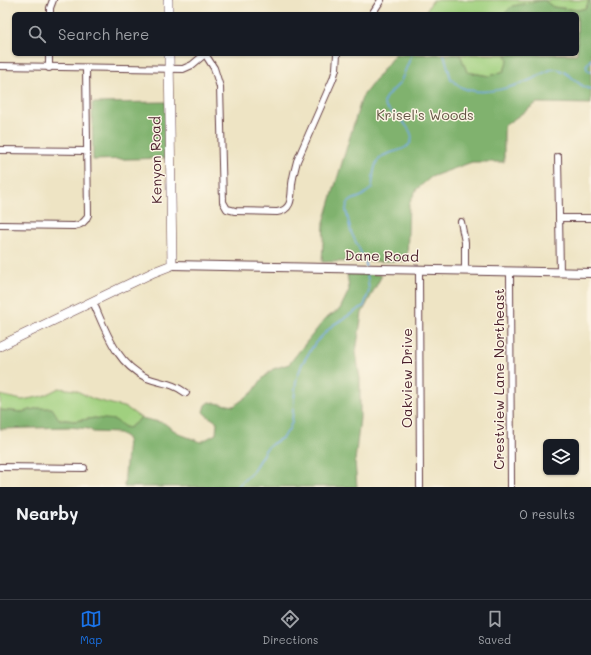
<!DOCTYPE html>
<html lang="en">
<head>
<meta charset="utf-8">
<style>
	body { margin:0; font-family:Mali,sans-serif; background:#242831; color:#f1f3f6 }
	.controls { position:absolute; right:12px; bottom:12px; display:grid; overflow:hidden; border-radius:6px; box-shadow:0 1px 3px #0004 }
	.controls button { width:36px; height:36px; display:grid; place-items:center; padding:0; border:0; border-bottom:1px solid #363941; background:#171b24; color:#f1f3f6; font:20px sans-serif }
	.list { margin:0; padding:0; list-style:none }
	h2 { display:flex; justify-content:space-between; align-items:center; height:52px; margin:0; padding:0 16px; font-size:17px }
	h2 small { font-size:13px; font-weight:400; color:#9ea1a6 }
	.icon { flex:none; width:22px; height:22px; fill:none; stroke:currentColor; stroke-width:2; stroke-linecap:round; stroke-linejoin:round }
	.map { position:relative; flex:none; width:591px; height:487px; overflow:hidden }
	.search { position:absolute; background:#171b24; box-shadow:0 1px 3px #0004; left:12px; right:12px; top:12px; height:44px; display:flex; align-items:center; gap:10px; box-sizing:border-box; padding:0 14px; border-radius:6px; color:#9ea1a6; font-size:15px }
	.sheet { height:112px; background:#171b24 }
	nav { display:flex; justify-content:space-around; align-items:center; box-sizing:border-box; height:56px; border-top:1px solid #363941; background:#171b24; font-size:11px; color:#9ea1a6 }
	nav a { display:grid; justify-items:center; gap:2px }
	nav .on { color:#1a73e8 }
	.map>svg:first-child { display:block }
</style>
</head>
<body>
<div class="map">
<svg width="591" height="487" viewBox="0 0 591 487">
	<rect width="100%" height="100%" fill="#fcf5e5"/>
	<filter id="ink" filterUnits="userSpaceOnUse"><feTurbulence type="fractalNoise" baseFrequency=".025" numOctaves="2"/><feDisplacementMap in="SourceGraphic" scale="8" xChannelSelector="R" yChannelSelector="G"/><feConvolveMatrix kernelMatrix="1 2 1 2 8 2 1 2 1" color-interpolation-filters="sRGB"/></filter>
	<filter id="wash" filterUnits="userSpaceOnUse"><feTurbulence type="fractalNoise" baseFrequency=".012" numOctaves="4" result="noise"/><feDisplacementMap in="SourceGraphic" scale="16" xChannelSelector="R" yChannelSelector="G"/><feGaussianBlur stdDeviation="0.9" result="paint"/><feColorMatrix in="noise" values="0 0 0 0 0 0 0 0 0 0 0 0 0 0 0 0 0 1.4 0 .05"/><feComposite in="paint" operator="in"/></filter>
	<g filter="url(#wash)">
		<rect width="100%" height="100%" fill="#eee4c4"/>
		<g fill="#a0d07f" stroke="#757855">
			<path d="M 433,0 L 589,0 L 586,8 L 578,10 L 553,7 L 512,6 L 504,14 L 424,14 Z"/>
			<path d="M 460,54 L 506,54 L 508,60 L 504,71 L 489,76 L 467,72 Z"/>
			<path d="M 59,388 L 75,390 L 93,399 L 127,408 L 141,418 L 129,428 L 95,418 L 75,421 L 59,419 L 39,408 L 22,412 L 0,410 L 0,395 L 22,400 L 43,396 Z"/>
		</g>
		<g fill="#80b26e" stroke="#65684c">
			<path d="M 544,0 L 553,7 L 578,10 L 586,8 L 589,0 L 591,0 L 591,104 L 537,103 L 504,126 L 504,162 L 472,162 L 431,177 L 417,189 L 409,203 L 407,261 L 322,262 L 324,222 L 362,97 L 395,54 L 460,54 L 467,72 L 489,76 L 504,71 L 508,60 L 506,54 L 577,54 L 577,14 L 504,14 L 512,6 Z"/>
			<path d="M 166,102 L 167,158 L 93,160 L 92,103 Z"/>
			<path d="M 347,273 L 382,275 L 362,313 L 356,352 L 360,379 L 360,418 L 355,461 L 357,487 L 124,487 L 128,440 L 126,437 L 119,433 L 93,432 L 89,429 L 69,427 L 0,429 L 0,410 L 22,412 L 39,408 L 52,408 L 59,419 L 75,421 L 95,418 L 115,420 L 125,427 L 129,428 L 141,418 L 164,423 L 172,429 L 182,435 L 201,442 L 216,434 L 217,422 L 206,415 L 203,412 L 205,405 L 209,402 L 234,406 L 253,392 L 262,379 L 273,369 L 289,364 L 325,319 L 340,309 L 349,290 Z"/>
		</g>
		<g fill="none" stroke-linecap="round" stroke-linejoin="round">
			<g stroke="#74a9e2" stroke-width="1.5">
				<path d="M 444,54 L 448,68 L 451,79 C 455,82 458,86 463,88 C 485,97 514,87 535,78 C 541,75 548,69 554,69 C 568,68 579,89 591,89"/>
				<path d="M 591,59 L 586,66 L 588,71 L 591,72"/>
				<path d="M 366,267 L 365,261 L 351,232 L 346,210 L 347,204 L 352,200 L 362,196 L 372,188 C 373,179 373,165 380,158 C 387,152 399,152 406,147 C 424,136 395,114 386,108 L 384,104 L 385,98 L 400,83 L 412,54"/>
				<path d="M 237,487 L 252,472 L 266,449 L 272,444 L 282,438 L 289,430 L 292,421 L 296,381 L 302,364 L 315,343 L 333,325 L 364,306 L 369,291 L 367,272"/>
			</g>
		</g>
	</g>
	<g filter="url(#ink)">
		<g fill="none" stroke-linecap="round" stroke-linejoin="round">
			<defs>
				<g id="minor">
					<path d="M 50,14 L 50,8 L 53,0"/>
					<path d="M 372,14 L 381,0"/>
					<path d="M 205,54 L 214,68 L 220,87 L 223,202 L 227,209 L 235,211 L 277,212 C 293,210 291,196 292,184 C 293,176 295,169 297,161 L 333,79 L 336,69 L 337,54"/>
					<path d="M 0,66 L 183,69 L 192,65 L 205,54"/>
					<path d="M 49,68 L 49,54"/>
					<path d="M 0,150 L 87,151"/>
					<path d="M 558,157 L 560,272"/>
					<path d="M 559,218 L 591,218"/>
					<path d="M 461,222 L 465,242 L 465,271"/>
					<path d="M 0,225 L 74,226 C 82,225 86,221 88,215 L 86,68"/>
					<path d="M 419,270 L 420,487"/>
					<path d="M 510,271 L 511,487"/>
					<path d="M 93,302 C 106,331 116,364 147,378 C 162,384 171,382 186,393"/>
					<path d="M 0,467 L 84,468"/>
				</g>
				<path id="tertiary" d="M 172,265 L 591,273"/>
				<g id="secondary">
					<path d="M 168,0 L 168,14"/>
					<path d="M 0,346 L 154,272 L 172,265 L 169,54"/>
				</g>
			</defs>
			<use href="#minor" stroke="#633d42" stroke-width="8"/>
			<use href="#tertiary" stroke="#633d42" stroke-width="10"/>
			<use href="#secondary" stroke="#633d42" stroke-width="10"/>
			<use href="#minor" stroke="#fff" stroke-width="6"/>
			<use href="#tertiary" stroke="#fff" stroke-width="8"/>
			<use href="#secondary" stroke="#fff" stroke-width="9"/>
		</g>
	</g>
	<g text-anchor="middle" stroke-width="3" stroke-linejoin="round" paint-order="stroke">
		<g font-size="14" fill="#645444" stroke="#fcf5e5">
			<text x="425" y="120">Krisel's Woods</text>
		</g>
		<g font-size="14" fill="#4a1f2b" stroke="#fcf5e5">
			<text transform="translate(156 160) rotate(-91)" y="5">Kenyon Road</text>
			<text transform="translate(382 256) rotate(1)" y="5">Dane Road</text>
			<text transform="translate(407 378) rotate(-90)" y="5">Oakview Drive</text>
			<text transform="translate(499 379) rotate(-90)" y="5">Crestview Lane Northeast</text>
		</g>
	</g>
</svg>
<div class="controls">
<button><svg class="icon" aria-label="layers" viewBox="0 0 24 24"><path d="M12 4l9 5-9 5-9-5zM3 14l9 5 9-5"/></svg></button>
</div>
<div class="search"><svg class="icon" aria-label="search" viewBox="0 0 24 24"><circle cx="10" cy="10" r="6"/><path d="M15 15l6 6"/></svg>Search here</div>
</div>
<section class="sheet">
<h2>Nearby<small>0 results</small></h2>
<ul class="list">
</ul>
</section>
<nav>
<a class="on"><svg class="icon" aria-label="map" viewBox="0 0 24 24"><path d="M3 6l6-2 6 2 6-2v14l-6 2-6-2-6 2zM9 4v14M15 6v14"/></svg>Map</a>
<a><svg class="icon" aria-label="directions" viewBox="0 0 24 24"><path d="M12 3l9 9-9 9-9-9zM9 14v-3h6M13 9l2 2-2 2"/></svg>Directions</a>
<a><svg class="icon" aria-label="saved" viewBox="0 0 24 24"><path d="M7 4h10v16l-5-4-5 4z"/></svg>Saved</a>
</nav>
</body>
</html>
